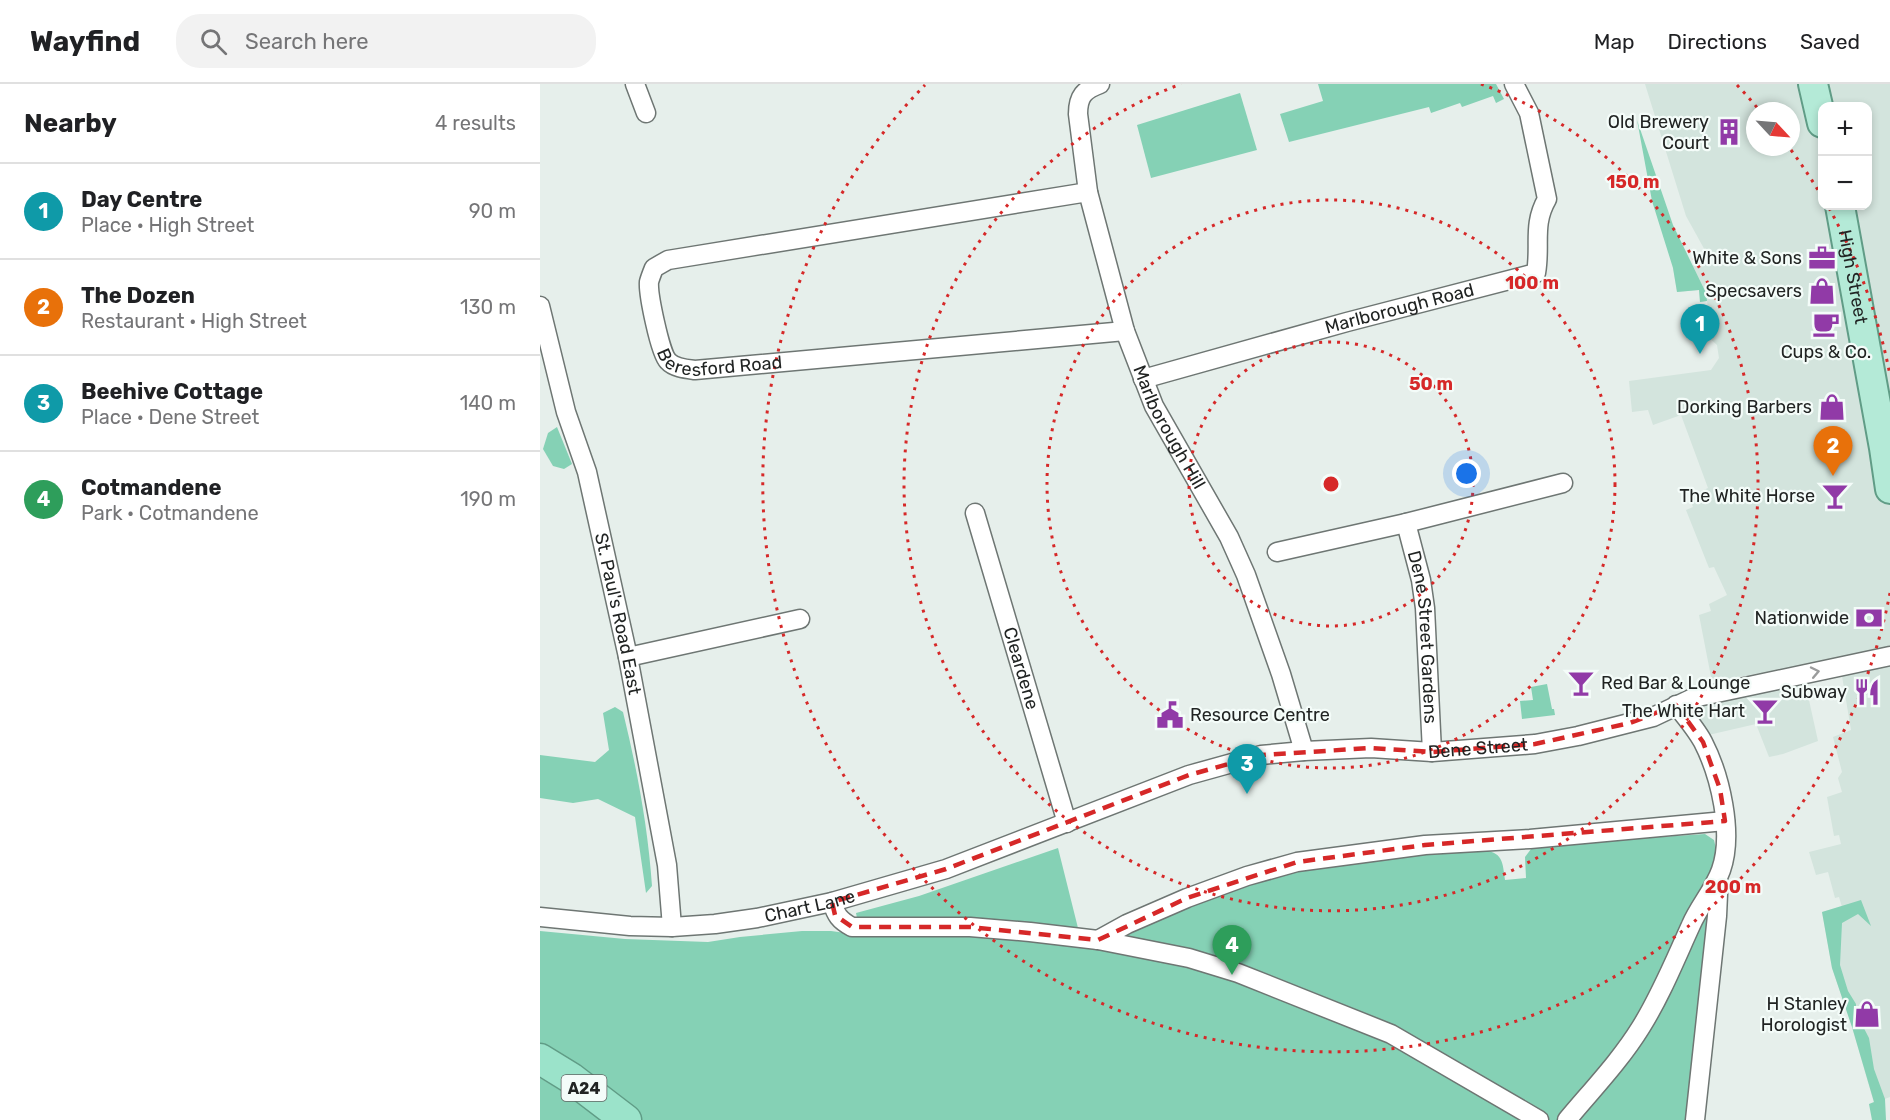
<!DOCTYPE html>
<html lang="en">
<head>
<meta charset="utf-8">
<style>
	body { margin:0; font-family:Rubik,sans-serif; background:#f2f2f2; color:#202124 }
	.controls { position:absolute; right:18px; top:18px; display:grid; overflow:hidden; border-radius:12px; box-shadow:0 3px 9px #0003 }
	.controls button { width:54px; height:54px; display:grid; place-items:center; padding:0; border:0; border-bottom:2px solid #e0e0e0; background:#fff; color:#202124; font:30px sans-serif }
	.compass { position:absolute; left:1206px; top:18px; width:54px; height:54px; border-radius:50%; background:#fff; box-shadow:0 3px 9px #0003; rotate:116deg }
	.you { position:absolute; left:927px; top:390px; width:21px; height:21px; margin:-15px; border:4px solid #fff; border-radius:50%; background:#1a73e8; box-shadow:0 0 0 9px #1a73e833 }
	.badge { display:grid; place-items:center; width:39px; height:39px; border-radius:50%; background:#913aa7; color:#fff; font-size:20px; font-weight:700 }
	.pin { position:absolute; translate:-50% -50px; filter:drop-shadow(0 2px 3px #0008) }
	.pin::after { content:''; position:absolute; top:32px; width:21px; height:18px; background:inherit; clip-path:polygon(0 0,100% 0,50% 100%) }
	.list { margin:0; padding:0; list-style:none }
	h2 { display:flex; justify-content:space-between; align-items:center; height:78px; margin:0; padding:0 24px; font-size:26px }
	h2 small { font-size:20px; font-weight:400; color:#757577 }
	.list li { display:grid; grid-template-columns:39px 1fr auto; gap:18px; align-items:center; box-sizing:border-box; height:96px; padding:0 24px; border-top:2px solid #e0e0e0 }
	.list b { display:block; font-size:22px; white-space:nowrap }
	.list p { margin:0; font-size:20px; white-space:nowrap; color:#757577 }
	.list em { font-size:20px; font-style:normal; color:#757577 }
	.icon { flex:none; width:33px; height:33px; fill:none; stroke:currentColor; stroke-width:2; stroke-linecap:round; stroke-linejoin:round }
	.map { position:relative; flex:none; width:1350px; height:1036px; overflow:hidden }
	header { display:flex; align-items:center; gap:36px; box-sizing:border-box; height:84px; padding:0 30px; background:#fff; border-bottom:2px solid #e0e0e0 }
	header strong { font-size:28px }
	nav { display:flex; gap:33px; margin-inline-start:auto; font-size:21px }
	.search { width:420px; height:54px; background:#f2f2f2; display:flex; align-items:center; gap:15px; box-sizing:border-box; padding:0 21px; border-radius:24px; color:#757577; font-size:22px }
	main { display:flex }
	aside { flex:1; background:#fff }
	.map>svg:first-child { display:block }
</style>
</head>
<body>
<header>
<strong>Wayfind</strong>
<div class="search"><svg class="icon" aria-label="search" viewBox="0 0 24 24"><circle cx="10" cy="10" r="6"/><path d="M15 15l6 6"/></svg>Search here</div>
<nav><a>Map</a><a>Directions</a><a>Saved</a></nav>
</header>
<main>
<aside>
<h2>Nearby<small>4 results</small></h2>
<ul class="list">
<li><span class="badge" style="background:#0f9aa8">1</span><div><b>Day Centre</b><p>Place · High Street</p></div><em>90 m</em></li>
<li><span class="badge" style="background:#e8710a">2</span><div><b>The Dozen</b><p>Restaurant · High Street</p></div><em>130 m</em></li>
<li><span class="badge" style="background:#0f9aa8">3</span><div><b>Beehive Cottage</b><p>Place · Dene Street</p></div><em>140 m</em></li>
<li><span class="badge" style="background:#2e9e5b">4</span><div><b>Cotmandene</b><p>Park · Cotmandene</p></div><em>190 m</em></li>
</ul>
</aside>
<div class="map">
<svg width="1350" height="1036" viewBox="0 0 1350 1036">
	<rect width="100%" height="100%" fill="#e6efeb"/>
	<g fill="#d3e4dd" fill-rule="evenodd">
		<path d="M 1105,0 L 1350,0 L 1350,567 L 1229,599 L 1220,589 L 1172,598 L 1159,531 L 1171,527 L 1169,520 L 1187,511 L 1174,483 L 1169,484 L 1146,426 L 1153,423 L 1149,413 L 1168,404 L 1141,331 L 1113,341 L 1108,326 L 1092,328 L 1089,297 L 1171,286 L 1179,274 L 1177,261 L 1167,252 L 1165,239 L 1170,238 L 1167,217 L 1160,218 L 1159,206 L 1137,208 L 1133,184 L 1172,179 L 1146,132 ZM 1282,22 L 1328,22 L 1328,122 L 1282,122 ZM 1215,27 L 1251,27 L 1251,63 L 1215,63 Z"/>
		<path d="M 1350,577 L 1350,1013 L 1334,1019 L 1312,943 L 1292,884 L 1282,828 L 1302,823 L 1299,813 L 1295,814 L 1288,788 L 1276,791 L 1269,768 L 1301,760 L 1299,751 L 1294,752 L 1287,713 L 1302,708 L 1298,694 L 1302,688 L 1293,653 L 1311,646 L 1302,592 L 1305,588 Z"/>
		<path d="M 1265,598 L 1278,657 L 1243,670 L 1229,673 L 1216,640 L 1164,652 L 1155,631 L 1155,621 Z"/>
	</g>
	<g fill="#85d1b5">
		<path d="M 778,0 L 956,0 L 964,15 L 956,19 L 953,12 L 922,23 L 920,19 L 891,29 L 889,23 L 749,58 L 740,30 L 783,17 Z"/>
		<path d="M 700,9 L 717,66 L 611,94 L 597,41 Z"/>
		<path d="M 1097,36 L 1133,141 L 1166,209 L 1167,217 L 1160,218 L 1159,206 L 1137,208 L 1133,184 L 1112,117 Z"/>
		<path d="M 17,343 L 32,380 L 24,385 L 13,382 L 3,365 L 8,349 Z"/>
		<path d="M 1007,600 L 1012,625 L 1014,625 L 1015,631 L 982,635 L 980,617 L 993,616 L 991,603 Z"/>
		<path d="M 75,623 L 83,628 C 97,685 108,743 112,802 L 106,809 L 95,733 L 58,715 L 33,719 L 0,714 L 0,671 L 55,678 L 69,666 L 63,629 Z"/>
		<path d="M 1165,750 L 1174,756 L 1177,769 L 1148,1036 L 101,1036 L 74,1013 L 0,964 L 0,847 L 85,855 L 168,858 L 200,853 L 262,847 L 291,847 L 313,850 L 317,834 L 316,829 L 379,812 L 518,764 L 538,844 L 553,848 L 587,850 L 593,842 L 741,786 L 936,764 C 962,769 962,772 965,796 L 986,794 L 985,773 L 991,765 L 1000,761 Z"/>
		<path d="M 1321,816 L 1331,842 L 1318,830 L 1302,839 L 1300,881 L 1308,907 L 1316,920 L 1316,929 L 1329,954 L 1334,985 L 1345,1015 L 1346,1036 L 1332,1036 L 1329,1020 L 1334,1018 L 1312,943 L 1292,884 L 1282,828 Z"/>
		<path d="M 0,994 L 37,1016 L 61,1036 L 0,1036 Z"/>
	</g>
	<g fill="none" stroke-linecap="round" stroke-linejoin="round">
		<defs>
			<g id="minor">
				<path d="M 95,0 L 106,29"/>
				<path id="s1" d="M 560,0 C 544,6 538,12 538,30 L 548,108 L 585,247 L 614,322 L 689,453 L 706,491 L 741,590 L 764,667"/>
				<path id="s2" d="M 548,108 L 128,176 L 114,184 C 112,189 110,194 109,198 C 108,210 120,269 128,277 C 134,284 147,285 155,286 L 585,247"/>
				<path id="s3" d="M 0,222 L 26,328 L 47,388 L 88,573 L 127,781 L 132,843"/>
				<path id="s4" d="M 603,295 L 807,238 L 996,189 C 1001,161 992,141 1007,115 L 989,29 L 974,0"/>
				<path id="s5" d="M 435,429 L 527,739"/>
				<path id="s6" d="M 866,439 L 881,496 L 885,524 L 892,668"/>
				<path d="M 737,468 L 866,439 L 1023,399"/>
				<path d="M 88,573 L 260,535"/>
				<path d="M 292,818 C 296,831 299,836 312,843 L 430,843 L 490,848 L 558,856 L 649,874 L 698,889 L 851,950 L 999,1036"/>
				<path id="s7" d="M 0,833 L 90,842 L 132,843 L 175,840 L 217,834 L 292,818 L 406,785 L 649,691 L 721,671 L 764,667 L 831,664 L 892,668 L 995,660 L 1038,652 L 1113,633 L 1153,614 L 1350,572"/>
				<path d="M 558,856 L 587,840 L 647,814 L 707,792 L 757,778 L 885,761 L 990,755 L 1185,737"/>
				<path d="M 1027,1036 C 1052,1006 1080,977 1101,943 C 1121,911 1135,876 1151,841 C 1159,822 1174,806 1181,786 C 1194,749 1180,691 1163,658 C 1156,645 1145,632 1136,621"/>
				<path d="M 1155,1036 L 1177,832 L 1178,810 L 1174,801"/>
			</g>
			<g id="primary">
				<path d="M 1273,0 L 1282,39"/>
				<path id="s8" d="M 1300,122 L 1344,364 L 1350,405"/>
			</g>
			<path id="trunk" d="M 0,975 L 31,994 L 86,1036"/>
		</defs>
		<use href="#minor" stroke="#6e7673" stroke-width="21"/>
		<use href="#primary" stroke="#609c86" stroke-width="32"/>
		<use href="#trunk" stroke="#609c86" stroke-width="33"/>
		<use href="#minor" stroke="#fff" stroke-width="18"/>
		<use href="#primary" stroke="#b4ead7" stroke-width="28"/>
		<use href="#trunk" stroke="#9be3ca" stroke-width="30"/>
	</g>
	<defs><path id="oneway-chevron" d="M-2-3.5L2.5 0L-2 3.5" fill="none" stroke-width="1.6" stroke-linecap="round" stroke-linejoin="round" transform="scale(1.5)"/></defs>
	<use stroke="#9b9c9c" href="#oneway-chevron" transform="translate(1275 588) rotate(-12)"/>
	<path fill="none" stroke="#d62828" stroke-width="4.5" stroke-dasharray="12 8" stroke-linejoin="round" d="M 1136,621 L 1163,658 L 1180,705 L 1185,737 L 885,761 L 757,778 L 647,814 L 558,856 L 430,843 L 312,843 L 295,831 L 292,818 L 406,785 L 649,691 L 721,671 L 831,664 L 892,668 L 995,660 L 1090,639 Z"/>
	<g fill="none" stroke="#d62828" stroke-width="3" stroke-dasharray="3 6">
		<circle cx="791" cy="400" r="142"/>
		<circle cx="791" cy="400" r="284"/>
		<path d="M941 0A427 427 0 1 1 641 0"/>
		<path d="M1350 509A569 569 0 1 1 385 1M1197 1A569 569 0 0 1 1220 27M1251 66A569 569 0 0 1 1281 111M1289 124A569 569 0 0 1 1350 291"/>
	</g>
	<defs>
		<symbol id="building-bare" viewBox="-9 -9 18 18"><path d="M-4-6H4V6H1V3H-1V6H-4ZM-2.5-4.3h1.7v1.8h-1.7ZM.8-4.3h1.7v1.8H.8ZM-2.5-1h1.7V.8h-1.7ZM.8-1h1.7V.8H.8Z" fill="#913aa7" stroke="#f4fcf9" stroke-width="2.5" paint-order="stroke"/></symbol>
		<symbol id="office-bare" viewBox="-9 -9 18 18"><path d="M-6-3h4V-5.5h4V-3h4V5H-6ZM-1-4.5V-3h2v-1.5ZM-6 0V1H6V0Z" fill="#913aa7" stroke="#f4fcf9" stroke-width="2.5" paint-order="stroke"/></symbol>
		<symbol id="shop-bare" viewBox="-9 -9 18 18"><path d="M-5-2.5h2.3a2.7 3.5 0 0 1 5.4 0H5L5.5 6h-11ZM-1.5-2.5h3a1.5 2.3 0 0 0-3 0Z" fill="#913aa7" stroke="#f4fcf9" stroke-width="2.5" paint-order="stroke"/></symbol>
		<symbol id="cafe-bare" viewBox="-9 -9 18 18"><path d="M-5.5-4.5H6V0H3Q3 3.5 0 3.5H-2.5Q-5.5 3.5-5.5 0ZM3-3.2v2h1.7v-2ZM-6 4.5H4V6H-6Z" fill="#913aa7" stroke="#f4fcf9" stroke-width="2.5" paint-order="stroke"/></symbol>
		<symbol id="bar-bare" viewBox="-9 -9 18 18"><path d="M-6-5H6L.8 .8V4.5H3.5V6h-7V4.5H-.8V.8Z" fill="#913aa7" stroke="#f4fcf9" stroke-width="2.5" paint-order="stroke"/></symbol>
		<symbol id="bank-bare" viewBox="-9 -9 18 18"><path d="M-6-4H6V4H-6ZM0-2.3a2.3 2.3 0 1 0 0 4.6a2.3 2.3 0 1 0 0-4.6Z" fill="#913aa7" stroke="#f4fcf9" stroke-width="2.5" paint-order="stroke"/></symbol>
		<symbol id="restaurant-bare" viewBox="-9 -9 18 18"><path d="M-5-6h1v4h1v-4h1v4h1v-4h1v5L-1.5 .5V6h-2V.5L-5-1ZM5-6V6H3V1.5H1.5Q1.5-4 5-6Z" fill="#913aa7" stroke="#f4fcf9" stroke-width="2.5" paint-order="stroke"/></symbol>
		<symbol id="civic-bare" viewBox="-9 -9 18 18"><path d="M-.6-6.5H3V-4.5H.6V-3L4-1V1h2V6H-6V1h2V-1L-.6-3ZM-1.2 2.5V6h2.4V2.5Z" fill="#913aa7" stroke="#f4fcf9" stroke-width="2.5" paint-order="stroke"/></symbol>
	</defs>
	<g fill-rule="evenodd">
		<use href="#building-bare" x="1170" y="29" width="38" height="38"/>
		<use href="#office-bare" x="1263" y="155" width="38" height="38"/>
		<use href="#shop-bare" x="1263" y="188" width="38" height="38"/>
		<use href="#cafe-bare" x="1267" y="221" width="38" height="38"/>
		<use href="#shop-bare" x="1273" y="304" width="38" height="38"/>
		<use href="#bar-bare" x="1276" y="393" width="38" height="38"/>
		<use href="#bank-bare" x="1310" y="515" width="38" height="38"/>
		<use href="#bar-bare" x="1022" y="580" width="38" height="38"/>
		<use href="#restaurant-bare" x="1308" y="589" width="38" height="38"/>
		<use href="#bar-bare" x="1206" y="608" width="38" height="38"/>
		<use href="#civic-bare" x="611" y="612" width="38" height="38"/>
		<use href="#shop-bare" x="1308" y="911" width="38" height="38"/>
	</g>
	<g text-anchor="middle" stroke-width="4.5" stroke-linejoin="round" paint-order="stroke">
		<rect fill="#f4fcf9" stroke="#606563" stroke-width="1.5" x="21.5" y="991" width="45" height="26" rx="4.5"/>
		<g font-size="16" font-weight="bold" fill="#212423">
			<text x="44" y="1010">A24</text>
		</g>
		<g font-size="18" fill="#212423" stroke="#f4fcf9" text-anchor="end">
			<text x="1169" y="44">Old Brewery<tspan x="1169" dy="21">Court</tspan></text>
			<text x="1262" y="180">White &amp; Sons</text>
			<text x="1262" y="213">Specsavers</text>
			<text x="1286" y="274" text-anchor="middle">Cups &amp; Co.</text>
			<text x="1272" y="329">Dorking Barbers</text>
			<text x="1275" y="418">The White Horse</text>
			<text x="1309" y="540">Nationwide</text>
			<text x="1061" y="605" text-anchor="start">Red Bar &amp; Lounge</text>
			<text x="1307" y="614">Subway</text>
			<text x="1205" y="633">The White Hart</text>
			<text x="650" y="637" text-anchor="start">Resource Centre</text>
			<text x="1307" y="926">H Stanley<tspan x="1307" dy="21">Horologist</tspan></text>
		</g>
		<g font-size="18" fill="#212423" stroke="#f4fcf9">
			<text dy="6" stroke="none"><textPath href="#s8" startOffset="72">High Street</textPath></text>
			<text dy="6" stroke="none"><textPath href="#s4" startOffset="266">Marlborough Road</textPath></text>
			<text dy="6" stroke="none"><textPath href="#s2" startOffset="590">Beresford Road</textPath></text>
			<text dy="6" stroke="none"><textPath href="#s1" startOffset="369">Marlborough Hill</textPath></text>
			<text dy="6" stroke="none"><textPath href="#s3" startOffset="318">St. Paul's Road East</textPath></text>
			<text dy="6" stroke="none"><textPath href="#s6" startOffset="116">Dene Street Gardens</textPath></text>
			<text dy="6" stroke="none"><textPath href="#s5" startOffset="162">Cleardene</textPath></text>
			<text dy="6" stroke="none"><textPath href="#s7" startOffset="966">Dene Street</textPath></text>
			<text dy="6" stroke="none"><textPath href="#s7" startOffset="272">Chart Lane</textPath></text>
		</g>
	</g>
	<circle cx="791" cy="400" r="9" fill="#d62828" stroke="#f4fcf9" stroke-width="3"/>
	<g font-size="18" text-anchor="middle" font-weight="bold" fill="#d62828" stroke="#f4fcf9" stroke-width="4.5" stroke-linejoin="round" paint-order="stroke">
		<text x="1093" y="104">150 m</text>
		<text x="992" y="205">100 m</text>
		<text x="891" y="306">50 m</text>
		<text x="1193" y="809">200 m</text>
	</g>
</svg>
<div class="controls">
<button>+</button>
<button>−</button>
</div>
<svg class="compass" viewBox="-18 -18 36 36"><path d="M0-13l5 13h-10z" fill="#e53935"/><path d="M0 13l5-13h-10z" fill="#757577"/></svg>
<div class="you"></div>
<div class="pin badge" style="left:1160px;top:270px;background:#0f9aa8">1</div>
<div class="pin badge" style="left:1293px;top:392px;background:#e8710a">2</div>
<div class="pin badge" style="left:707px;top:710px;background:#0f9aa8">3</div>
<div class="pin badge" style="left:692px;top:891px;background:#2e9e5b">4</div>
</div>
</main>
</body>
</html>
